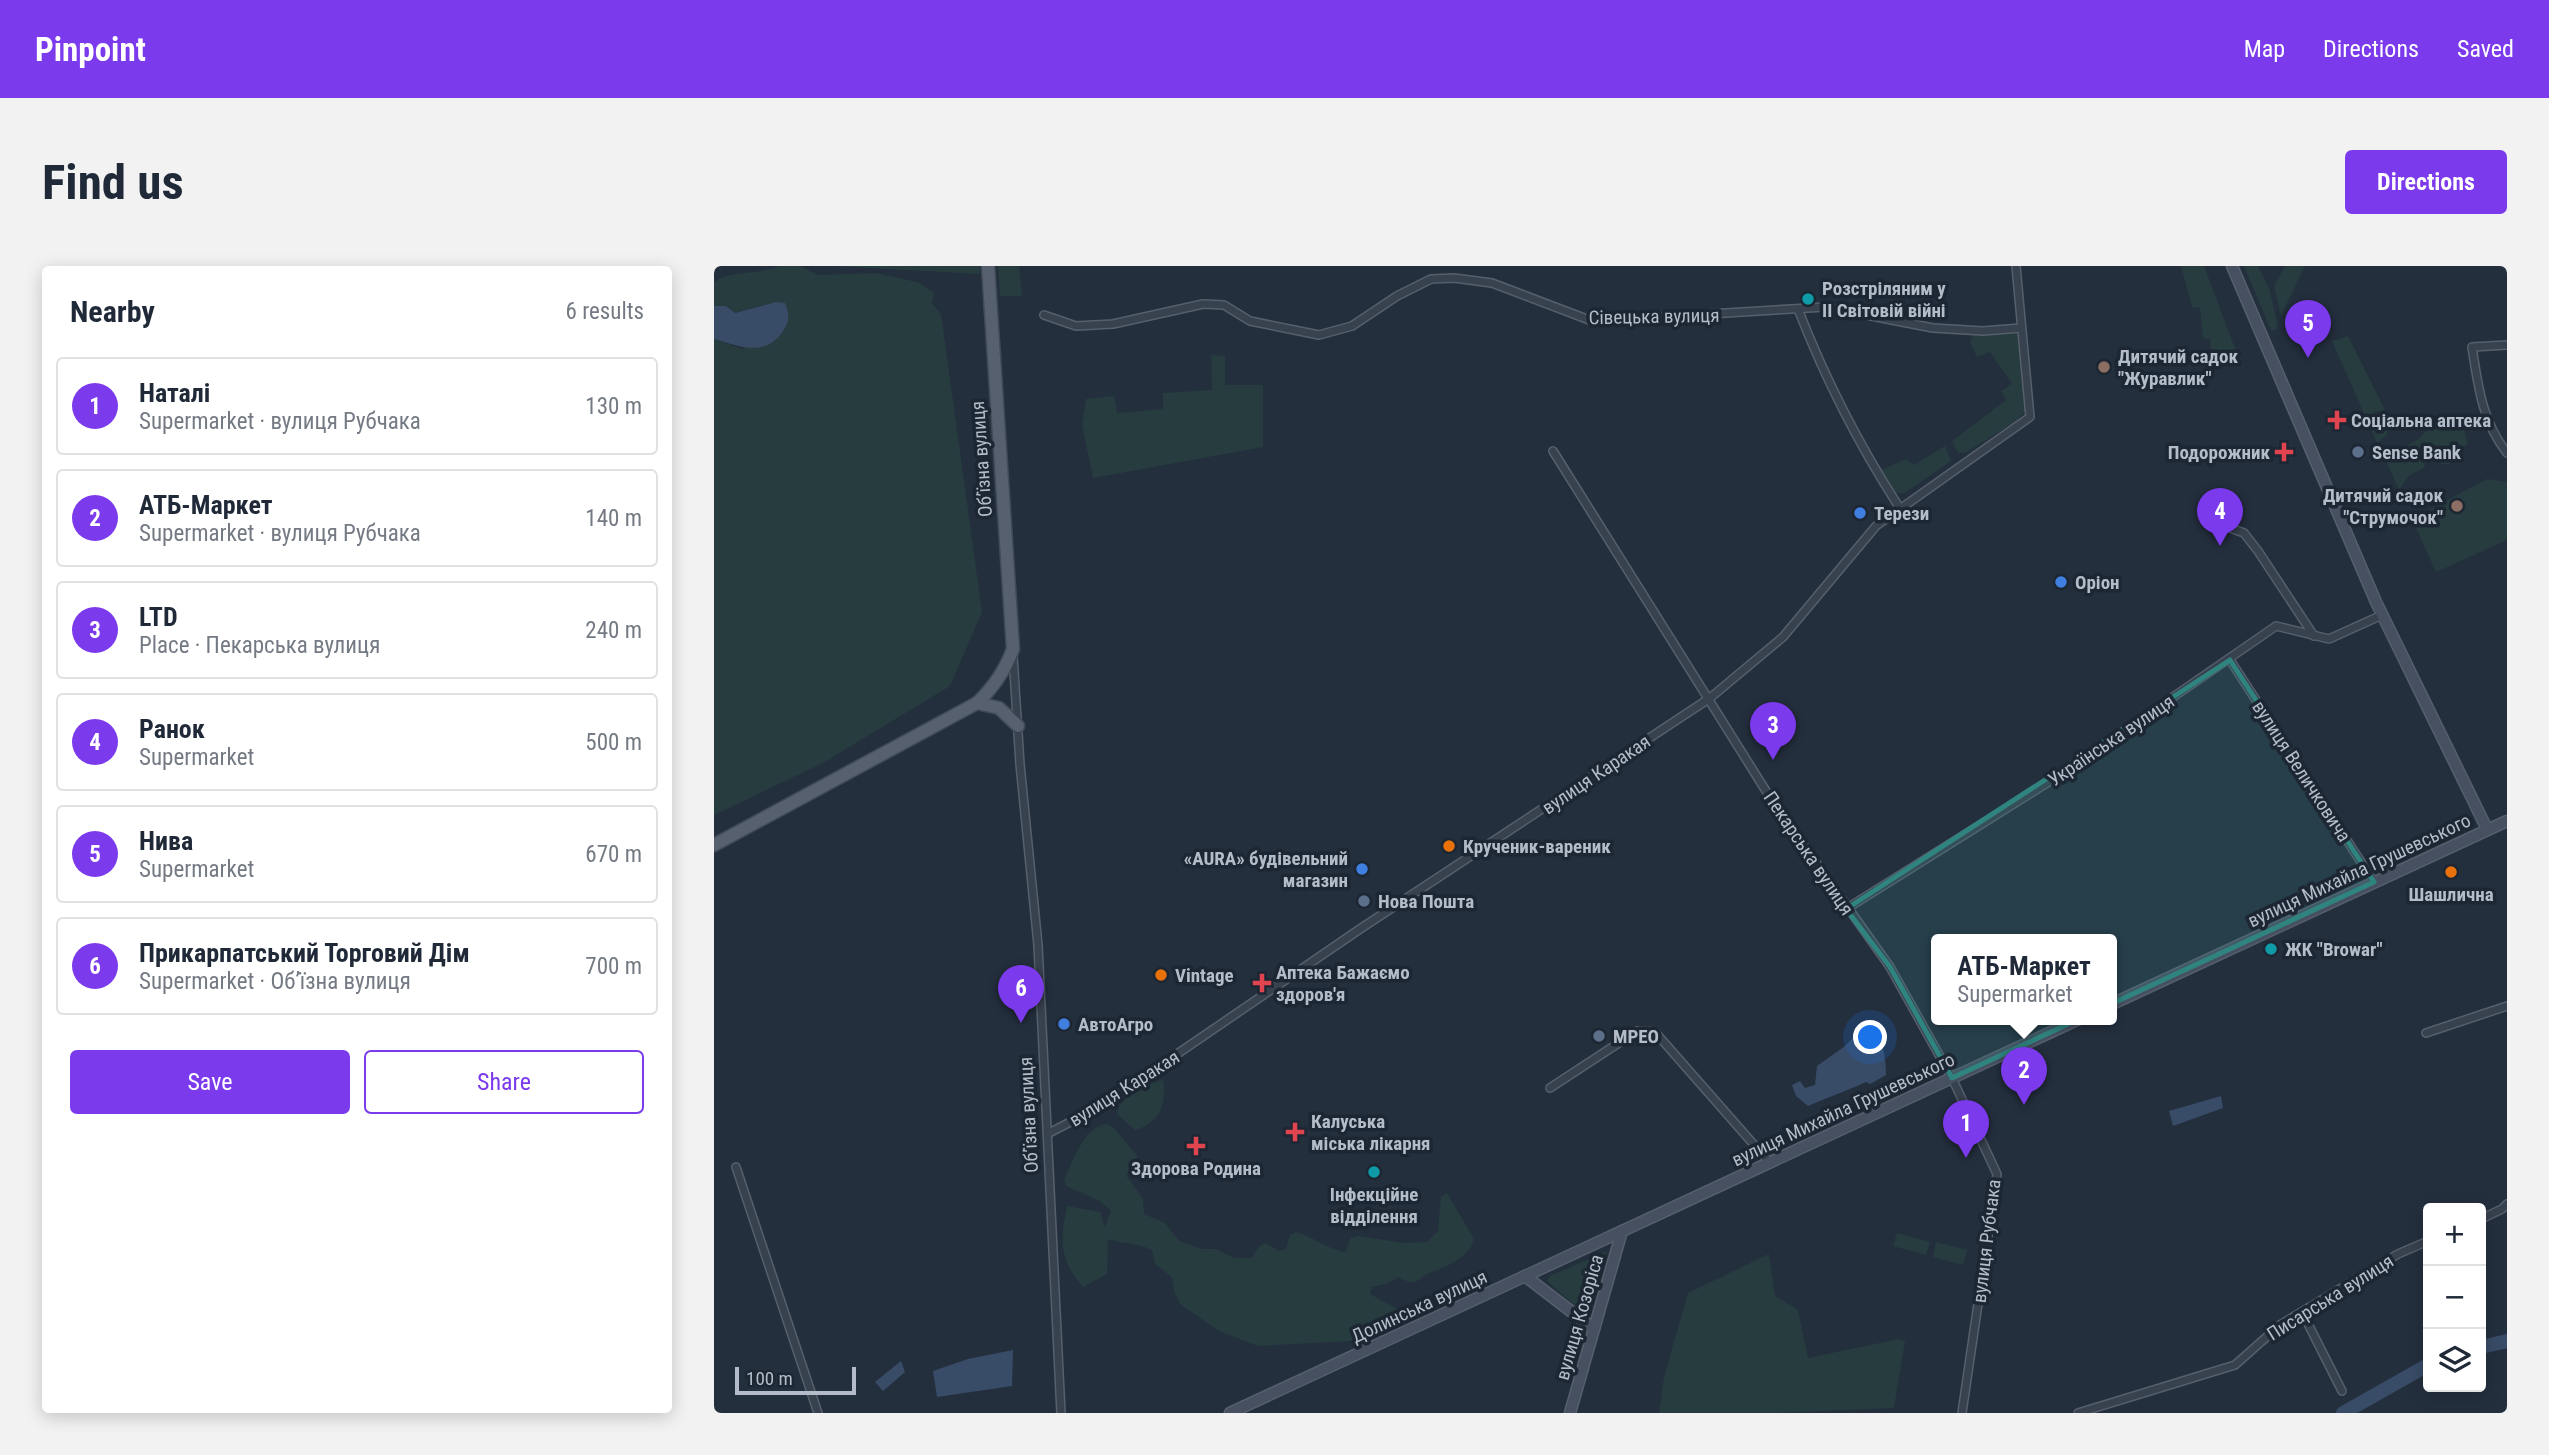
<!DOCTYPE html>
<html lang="en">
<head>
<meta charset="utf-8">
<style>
	body { margin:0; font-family:"Roboto Condensed",sans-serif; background:#f2f2f3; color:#1f2937 }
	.controls { position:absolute; right:21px; bottom:21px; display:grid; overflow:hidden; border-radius:7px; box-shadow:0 4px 18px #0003 }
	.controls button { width:63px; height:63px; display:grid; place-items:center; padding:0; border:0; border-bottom:2px solid #e0e1e3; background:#fff; color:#1f2937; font:35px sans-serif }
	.scale { position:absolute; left:21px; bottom:18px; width:121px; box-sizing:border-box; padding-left:7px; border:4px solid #b4bcc9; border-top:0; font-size:19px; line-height:24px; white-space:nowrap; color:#b4bcc9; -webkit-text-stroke:5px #1d2633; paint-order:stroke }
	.you { position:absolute; left:1157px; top:772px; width:24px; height:24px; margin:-18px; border:5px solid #fff; border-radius:50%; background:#1a73e8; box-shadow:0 0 0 10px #1a73e833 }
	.badge { display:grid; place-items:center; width:46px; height:46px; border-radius:50%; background:#7c3aed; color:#fff; font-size:23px; font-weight:700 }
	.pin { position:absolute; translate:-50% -58px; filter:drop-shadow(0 2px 4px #0008) }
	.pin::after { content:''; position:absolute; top:37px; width:24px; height:21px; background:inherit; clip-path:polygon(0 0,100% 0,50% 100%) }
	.popup { position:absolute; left:1217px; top:668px; width:186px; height:91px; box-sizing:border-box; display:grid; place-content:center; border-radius:7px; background:#fff; filter:drop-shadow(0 2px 5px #0005); font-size:23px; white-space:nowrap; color:#747a83 }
	.popup b { font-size:26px; color:#1f2937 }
	.popup::after { content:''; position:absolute; left:50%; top:100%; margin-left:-14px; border:14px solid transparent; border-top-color:#fff }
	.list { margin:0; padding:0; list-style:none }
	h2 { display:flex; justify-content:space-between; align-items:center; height:91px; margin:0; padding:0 28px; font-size:30px }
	h2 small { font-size:23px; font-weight:400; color:#747a83 }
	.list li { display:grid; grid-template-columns:46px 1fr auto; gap:21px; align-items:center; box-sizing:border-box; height:98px; margin:0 14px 14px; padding:0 14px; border:2px solid #e0e1e3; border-radius:7px }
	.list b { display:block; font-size:26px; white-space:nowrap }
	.list p { margin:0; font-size:23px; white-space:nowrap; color:#747a83 }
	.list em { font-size:23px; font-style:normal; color:#747a83 }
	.actions { display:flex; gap:14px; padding:21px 28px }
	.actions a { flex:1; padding:16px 0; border:2px solid #7c3aed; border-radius:7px; text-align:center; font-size:24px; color:#7c3aed }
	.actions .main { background:#7c3aed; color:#fff }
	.icon { flex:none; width:38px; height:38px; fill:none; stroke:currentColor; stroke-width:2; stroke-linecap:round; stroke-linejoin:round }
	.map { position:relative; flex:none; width:1793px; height:1147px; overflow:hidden; border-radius:7px }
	header { display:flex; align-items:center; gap:42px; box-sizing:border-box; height:98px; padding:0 35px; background:#7c3aed; color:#fff }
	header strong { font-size:33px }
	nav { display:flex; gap:38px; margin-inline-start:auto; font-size:24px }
	.intro { display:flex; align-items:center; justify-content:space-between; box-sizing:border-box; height:168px; padding:0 42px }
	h1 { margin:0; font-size:49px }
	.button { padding:18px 32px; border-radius:7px; background:#7c3aed; color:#fff; font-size:24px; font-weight:700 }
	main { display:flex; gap:42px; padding:0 42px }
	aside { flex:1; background:#fff; border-radius:7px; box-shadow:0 4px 18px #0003 }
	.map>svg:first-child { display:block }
</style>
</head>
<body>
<header>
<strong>Pinpoint</strong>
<nav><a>Map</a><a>Directions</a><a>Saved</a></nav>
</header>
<div class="intro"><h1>Find us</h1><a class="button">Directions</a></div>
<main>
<aside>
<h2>Nearby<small>6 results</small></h2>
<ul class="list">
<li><span class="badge">1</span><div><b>Наталі</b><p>Supermarket · вулиця Рубчака</p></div><em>130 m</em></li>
<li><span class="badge">2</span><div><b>АТБ-Маркет</b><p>Supermarket · вулиця Рубчака</p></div><em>140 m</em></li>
<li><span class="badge">3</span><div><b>LTD</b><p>Place · Пекарська вулиця</p></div><em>240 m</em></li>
<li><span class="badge">4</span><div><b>Ранок</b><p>Supermarket</p></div><em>500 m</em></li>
<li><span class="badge">5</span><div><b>Нива</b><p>Supermarket</p></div><em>670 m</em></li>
<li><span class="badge">6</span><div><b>Прикарпатський Торговий Дім</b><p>Supermarket · Обʼїзна вулиця</p></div><em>700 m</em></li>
</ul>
<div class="actions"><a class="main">Save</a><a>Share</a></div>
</aside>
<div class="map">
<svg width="1793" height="1147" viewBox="0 0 1793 1147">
	<rect width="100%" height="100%" fill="#242f3e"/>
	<g fill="#263c3f">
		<path d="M 65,0 L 86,0 L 104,9 L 162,7 L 203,16 L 220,27 L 218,37 L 227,48 L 268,346 L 236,420 L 109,497 L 0,549 L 0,73 L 29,83 L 49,39 L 21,47 L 12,40 L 0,40 L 0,16 C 19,3 43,10 65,0 Z"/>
		<path d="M 118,0 L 266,0 L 266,8 Z"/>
		<path d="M 284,0 L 305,0 L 308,30 L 286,30 Z"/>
		<path d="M 1467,0 L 1490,0 L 1526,96 L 1498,94 L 1496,73 L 1489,72 L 1486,42 L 1478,41 Z"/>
		<path d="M 1530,0 L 1544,0 L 1555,22 L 1564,60 L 1561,64 L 1557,64 Z"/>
		<path d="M 1571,0 L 1591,0 L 1567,50 L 1560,20 Z"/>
		<path d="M 1304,67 L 1311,145 L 1302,155 L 1251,187 L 1244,187 L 1238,175 L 1292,134 L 1287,125 L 1298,118 L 1276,86 L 1263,91 L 1256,76 L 1259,69 Z"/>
		<path d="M 1634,70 L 1671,144 L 1660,146 L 1666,163 L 1674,160 L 1673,169 L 1663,177 L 1618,75 Z"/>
		<path d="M 497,89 L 511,90 L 511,119 L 549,119 L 549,181 L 379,212 L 368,159 L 372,133 L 400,130 L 403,147 L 449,143 L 449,127 L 498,124 Z"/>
		<path d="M 1718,158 L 1748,159 L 1754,177 L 1738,192 L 1735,199 L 1725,197 L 1723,184 L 1713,190 L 1710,202 L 1694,210 L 1685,224 L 1671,193 L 1706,172 Z"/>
		<path d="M 1231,180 L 1237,195 L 1191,227 L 1181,227 L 1168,204 L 1192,193 L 1200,199 Z"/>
		<path d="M 1773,213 L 1793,216 L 1793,274 L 1722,306 L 1698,253 Z"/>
		<path d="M 449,814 C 453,837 446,857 421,864 L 403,848 C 405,830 433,818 449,814 Z"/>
		<path d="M 393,858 L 400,862 L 424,891 L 412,909 L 429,933 L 430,948 L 451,957 L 465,975 L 487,983 L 501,983 L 521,992 L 538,992 L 545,980 L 552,977 L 565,985 L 572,983 L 576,969 L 582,966 C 600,971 613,983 631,986 L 637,972 L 644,970 L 690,977 L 713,976 L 724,965 L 727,930 L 733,927 L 760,973 C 752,995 733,1000 713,1008 C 708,1010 705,1016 699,1016 C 695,1017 689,1013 684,1011 L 672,1018 L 658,1021 L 656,1028 L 689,1046 L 687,1053 L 639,1075 L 544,1080 L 505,1065 L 466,1038 L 460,1025 L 458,1011 L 441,998 L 438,984 C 419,975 412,979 394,973 L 393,1008 L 369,1021 C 345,994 346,975 353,940 L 386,946 L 391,961 L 397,945 L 386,935 L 352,920 L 350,914 C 359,895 370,860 393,858 Z"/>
		<path d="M 1183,967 L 1216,976 L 1212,989 L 1179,980 Z"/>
		<path d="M 1222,976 L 1253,984 L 1249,999 L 1219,991 Z"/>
		<path d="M 893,985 L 876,1048 L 868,1046 L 833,1015 L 836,1010 Z"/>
		<path d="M 1055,988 L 1061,1030 L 1084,1044 L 1094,1092 L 1185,1073 L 1191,1075 L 1180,1142 L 1057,1147 L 945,1147 L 950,1111 L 974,1027 Z"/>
	</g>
	<g fill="#394c67">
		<path d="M 62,36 L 71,37 C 76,50 76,56 67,68 C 49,91 24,80 0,73 L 0,40 L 12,40 L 21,47 Z"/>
		<path d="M 1153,757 L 1158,757 C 1168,775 1172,788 1172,809 L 1156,818 L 1152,816 C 1133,825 1114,831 1094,840 L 1082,830 L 1078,819 L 1086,815 L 1091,822 L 1101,819 L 1103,800 L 1131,780 Z"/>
		<path d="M 1507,830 L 1509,842 L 1459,860 L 1455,845 Z"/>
		<path d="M 299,1084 L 298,1120 L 223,1131 L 219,1105 L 254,1093 Z"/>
		<path d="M 187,1095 L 191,1106 L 169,1125 L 161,1116 Z"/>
	</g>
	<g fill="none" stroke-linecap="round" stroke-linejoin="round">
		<g stroke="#394c67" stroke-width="14">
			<path d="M 1767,1081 L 1793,1075"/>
			<path d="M 1629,1147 L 1714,1099"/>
		</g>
		<defs>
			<g id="street">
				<path d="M 1084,43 C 1112,115 1143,176 1185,241"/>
				<path d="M 330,49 L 362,60 L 399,58 L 489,38 L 510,39 L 536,55 L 605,69 L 638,60 L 683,30 L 717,13 L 740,12 L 778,17 L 878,55 L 1111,41 L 1219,62 L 1269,65 L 1307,62"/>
				<path d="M 1793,79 L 1758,81 C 1764,120 1768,155 1793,187"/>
				<path d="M 839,185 L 1057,533 L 1176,701 L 1238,812 L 1283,908 L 1248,1147"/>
				<path d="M 1516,262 L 1530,267 L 1544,285 L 1600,370"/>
				<path d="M 299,390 L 306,498 L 324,679 L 347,1147"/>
				<path d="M 1516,394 L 1660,616"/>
				<path d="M 1132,643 L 1349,507 L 1562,360 L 1615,373 L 1668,349"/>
				<path d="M 1712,767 L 1793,740"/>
				<path d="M 836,822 L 923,765 L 941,766 L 1056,897"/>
				<path d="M 335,867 L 387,840 L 646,663 L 996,432 L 1069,371 L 1162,260 L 1316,151 L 1302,0"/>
				<path d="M 22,901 L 104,1147"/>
				<path d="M 1767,953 L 1788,943 L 1793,938"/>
				<path d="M 1588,1046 L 1628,1125"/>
				<path d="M 1364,1147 L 1521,1099 L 1566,1059 L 1684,988 L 1714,975"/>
			</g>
			<g id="secondary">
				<path d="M 1518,0 L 1662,336 L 1773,563"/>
				<path d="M 1398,738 L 1793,555"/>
				<path d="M 811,1010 L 880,1063"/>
				<path d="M 516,1147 L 1365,753"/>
				<path d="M 856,1147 L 908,965"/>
			</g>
			<g id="primary">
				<path d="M 263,437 L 285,442 L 304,460"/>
				<path d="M 0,579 L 263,437 C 280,421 291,405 299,383 L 274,0"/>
			</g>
		</defs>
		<use href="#street" stroke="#565f6c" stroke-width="10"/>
		<use href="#secondary" stroke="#565f6c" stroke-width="13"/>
		<use href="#primary" stroke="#414a57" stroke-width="15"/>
		<use href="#street" stroke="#38414e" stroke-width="7"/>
		<use href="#secondary" stroke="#465061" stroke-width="10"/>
		<use href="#primary" stroke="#56606e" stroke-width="12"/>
	</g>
	<path fill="#308480" fill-opacity="0.2" stroke="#308480" stroke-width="5" stroke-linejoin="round" d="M 1516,394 L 1660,616 L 1238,812 L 1176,701 L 1132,643 Z"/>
	<g fill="#0f9aa8" stroke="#1d2633" stroke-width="2.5">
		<circle cx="1094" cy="33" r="7"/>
		<circle cx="1557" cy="683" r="7"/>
		<circle cx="660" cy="906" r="7"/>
	</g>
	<g fill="#8d6e63" stroke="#1d2633" stroke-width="2.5">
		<circle cx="1390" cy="101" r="7"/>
		<circle cx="1743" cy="240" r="7"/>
	</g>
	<g fill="#e0444e" stroke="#1d2633" stroke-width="2.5">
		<path d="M1619.5 143.5h7v7h7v7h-7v7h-7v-7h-7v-7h7z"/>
		<path d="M1566.5 175.5h7v7h7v7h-7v7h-7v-7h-7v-7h7z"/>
		<path d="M544.5 706.5h7v7h7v7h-7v7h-7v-7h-7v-7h7z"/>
		<path d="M577.5 855.5h7v7h7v7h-7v7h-7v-7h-7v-7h7z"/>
		<path d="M478.5 869.5h7v7h7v7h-7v7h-7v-7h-7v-7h7z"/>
	</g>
	<g fill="#5c6f8a" stroke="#1d2633" stroke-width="2.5">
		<circle cx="1644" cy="186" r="7"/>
		<circle cx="650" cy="635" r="7"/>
		<circle cx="885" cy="770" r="7"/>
	</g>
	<g fill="#3f7fe0" stroke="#1d2633" stroke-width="2.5">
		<circle cx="1146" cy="247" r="7"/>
		<circle cx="1347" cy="316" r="7"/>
		<circle cx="648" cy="603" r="7"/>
		<circle cx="350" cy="758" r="7"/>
	</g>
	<g fill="#e8710a" stroke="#1d2633" stroke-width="2.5">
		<circle cx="735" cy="580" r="7"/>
		<circle cx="1737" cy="606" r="7"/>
		<circle cx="447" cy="709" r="7"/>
	</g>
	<g text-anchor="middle" stroke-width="7" stroke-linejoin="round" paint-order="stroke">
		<g font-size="19" font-weight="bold" fill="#b4bcc9" stroke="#1d2633" text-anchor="start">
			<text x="1108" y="29">Розстріляним у<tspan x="1108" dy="22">II Світовій війні</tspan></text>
			<text x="1404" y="97">Дитячий садок<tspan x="1404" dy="22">"Журавлик"</tspan></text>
			<text x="1637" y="161">Соціальна аптека</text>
			<text x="1556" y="193" text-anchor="end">Подорожник</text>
			<text x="1658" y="193">Sense Bank</text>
			<text x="1729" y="236" text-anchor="end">Дитячий садок<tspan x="1729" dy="22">"Струмочок"</tspan></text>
			<text x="1160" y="254">Терези</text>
			<text x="1361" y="323">Оріон</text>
			<text x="749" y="587">Крученик-вареник</text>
			<text x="634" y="599" text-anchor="end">«AURA» будівельний<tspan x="634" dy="22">магазин</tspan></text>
			<text x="1737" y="635" text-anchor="middle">Шашлична</text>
			<text x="664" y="642">Нова Пошта</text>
			<text x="1571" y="690">ЖК "Browar"</text>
			<text x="562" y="713">Аптека Бажаємо<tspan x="562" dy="22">здоров'я</tspan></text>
			<text x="461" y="716">Vintage</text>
			<text x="364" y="765">АвтоАгро</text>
			<text x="899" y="777">МРЕО</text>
			<text x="597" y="862">Калуська<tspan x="597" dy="22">міська лікарня</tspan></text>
			<text x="482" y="909" text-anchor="middle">Здорова Родина</text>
			<text x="660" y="935" text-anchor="middle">Інфекційне<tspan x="660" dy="22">відділення</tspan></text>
		</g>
		<g font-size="19" fill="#b4bcc9" stroke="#1d2633">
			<text transform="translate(940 50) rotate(-1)" y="7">Сівецька вулиця</text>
			<text transform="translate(267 193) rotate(-94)" y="7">Обʼїзна вулиця</text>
			<text transform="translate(1397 474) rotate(-34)" y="7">Українська вулиця</text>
			<text transform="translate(1588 505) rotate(57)" y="7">вулиця Величковича</text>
			<text transform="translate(882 508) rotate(-34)" y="7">вулиця Каракая</text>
			<text transform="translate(1095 587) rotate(56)" y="7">Пекарська вулиця</text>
			<text transform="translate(1645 604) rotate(-25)" y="7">вулиця Михайла Грушевського</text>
			<text transform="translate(410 822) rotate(-32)" y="7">вулиця Каракая</text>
			<text transform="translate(1129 843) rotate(-25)" y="7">вулиця Михайла Грушевського</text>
			<text transform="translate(314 849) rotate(-93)" y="7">Обʼїзна вулиця</text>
			<text transform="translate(1272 975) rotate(-83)" y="7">вулиця Рубчака</text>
			<text transform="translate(1616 1031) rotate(-32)" y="7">Писарська вулиця</text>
			<text transform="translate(705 1040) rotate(-25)" y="7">Долинська вулиця</text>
			<text transform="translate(865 1051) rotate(-74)" y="7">вулиця Козоріса</text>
		</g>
	</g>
</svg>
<div class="controls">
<button>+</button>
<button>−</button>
<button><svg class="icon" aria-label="layers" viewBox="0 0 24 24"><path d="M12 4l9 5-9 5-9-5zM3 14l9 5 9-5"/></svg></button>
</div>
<div class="scale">100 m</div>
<div class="you"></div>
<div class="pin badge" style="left:1252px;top:892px">1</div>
<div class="pin badge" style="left:1310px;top:839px">2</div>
<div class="popup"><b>АТБ-Маркет</b>Supermarket</div>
<div class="pin badge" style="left:1059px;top:494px">3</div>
<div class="pin badge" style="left:1506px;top:280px">4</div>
<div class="pin badge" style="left:1594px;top:92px">5</div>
<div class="pin badge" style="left:307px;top:757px">6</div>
</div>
</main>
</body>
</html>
